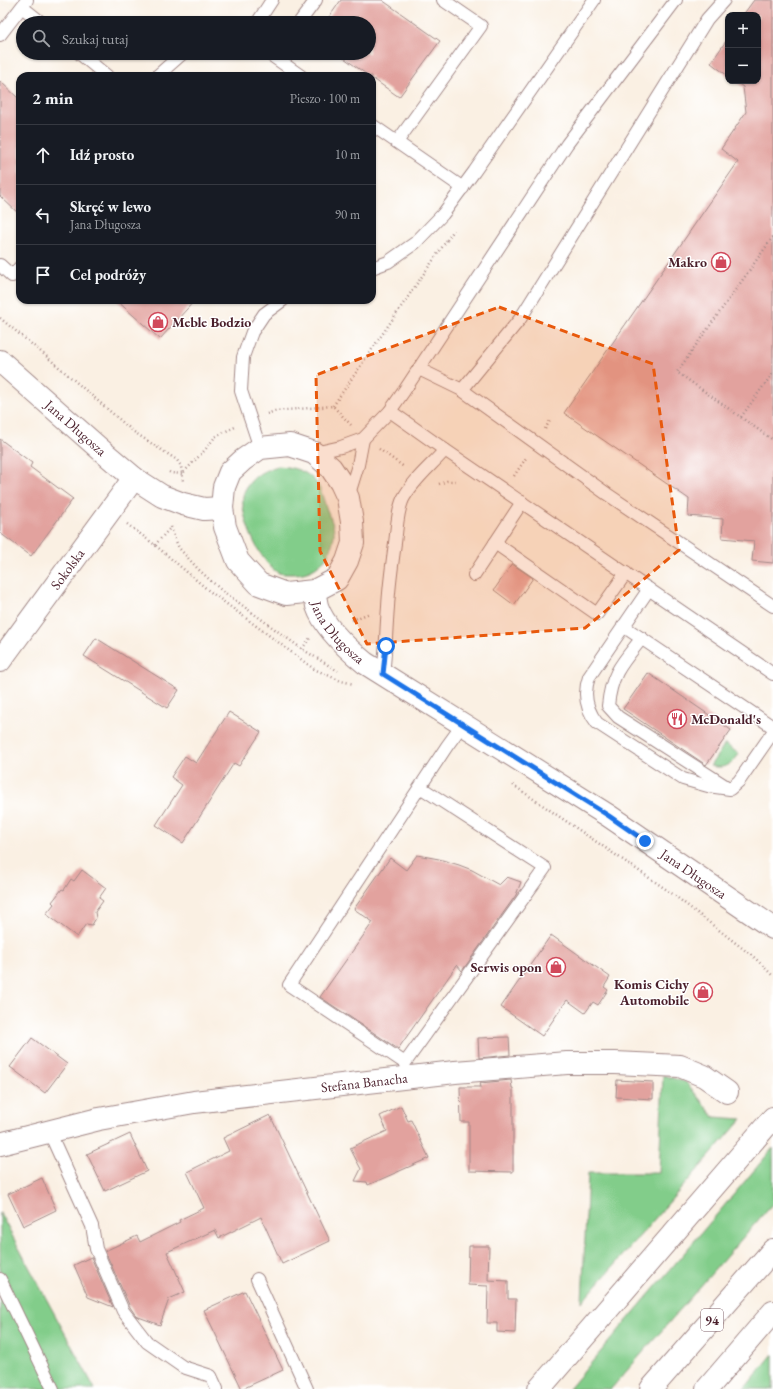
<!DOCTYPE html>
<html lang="pl">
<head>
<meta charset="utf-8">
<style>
	body { margin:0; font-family:"EB Garamond",serif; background:#242831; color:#f1f3f6 }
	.controls { position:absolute; right:12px; top:12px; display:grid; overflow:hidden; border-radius:8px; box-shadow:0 1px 3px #0004 }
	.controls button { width:36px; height:36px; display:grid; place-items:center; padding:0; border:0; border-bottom:1px solid #363941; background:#171b24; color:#f1f3f6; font:20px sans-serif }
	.stop { position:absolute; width:12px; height:12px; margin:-9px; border:3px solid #1a73e8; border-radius:50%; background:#fff }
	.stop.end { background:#1a73e8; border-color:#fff; box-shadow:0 1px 4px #0008 }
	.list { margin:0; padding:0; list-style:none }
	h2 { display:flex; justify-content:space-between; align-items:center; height:52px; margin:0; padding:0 16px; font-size:17px }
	h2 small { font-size:13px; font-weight:400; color:#9ea1a6 }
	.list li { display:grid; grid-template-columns:26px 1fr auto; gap:12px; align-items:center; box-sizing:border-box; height:60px; padding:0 16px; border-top:1px solid #363941 }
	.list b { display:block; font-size:15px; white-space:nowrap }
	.list p { margin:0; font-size:13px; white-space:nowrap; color:#9ea1a6 }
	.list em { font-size:13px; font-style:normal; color:#9ea1a6 }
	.icon { flex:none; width:22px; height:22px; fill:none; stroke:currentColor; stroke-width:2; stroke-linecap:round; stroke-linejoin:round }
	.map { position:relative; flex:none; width:773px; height:1389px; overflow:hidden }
	.search { position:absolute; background:#171b24; box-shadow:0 1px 3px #0004; left:16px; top:16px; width:360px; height:44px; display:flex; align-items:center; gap:10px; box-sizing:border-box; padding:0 14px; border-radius:22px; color:#9ea1a6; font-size:15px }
	.panel { position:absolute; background:#171b24; box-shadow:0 1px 3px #0004; left:16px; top:72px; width:360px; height:232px; border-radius:12px }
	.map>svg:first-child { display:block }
</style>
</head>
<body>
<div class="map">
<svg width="773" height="1389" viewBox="0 0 773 1389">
	<rect width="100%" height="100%" fill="#fff"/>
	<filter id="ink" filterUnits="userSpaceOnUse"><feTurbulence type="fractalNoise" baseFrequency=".025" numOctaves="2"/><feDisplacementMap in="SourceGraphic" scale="8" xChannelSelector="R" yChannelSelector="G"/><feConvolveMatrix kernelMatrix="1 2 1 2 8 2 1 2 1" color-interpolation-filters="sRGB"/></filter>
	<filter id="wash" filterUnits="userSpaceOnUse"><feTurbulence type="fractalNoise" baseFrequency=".012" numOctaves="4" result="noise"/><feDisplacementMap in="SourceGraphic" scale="16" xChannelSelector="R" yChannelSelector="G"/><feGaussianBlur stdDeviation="0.9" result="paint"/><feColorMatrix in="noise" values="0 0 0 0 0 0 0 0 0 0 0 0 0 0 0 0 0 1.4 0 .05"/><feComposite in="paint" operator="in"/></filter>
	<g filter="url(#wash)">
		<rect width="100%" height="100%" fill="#faf0e3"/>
		<g fill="#82cd8a" stroke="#66765a">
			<path d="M 278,466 C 293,467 309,471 318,485 C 322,492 324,502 327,510 C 331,519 335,527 334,536 C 330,560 315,575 291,574 C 287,574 282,574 279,573 C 260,565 235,508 245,490 C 252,476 264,470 278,466 Z"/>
			<path d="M 725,744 L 739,754 C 731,766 724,769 710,766 Z"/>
			<path d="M 663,1075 L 686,1082 L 714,1117 L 742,1119 L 582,1302 L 588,1173 L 659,1173 Z"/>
			<path d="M 773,1148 L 773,1203 L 611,1389 L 569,1389 Z"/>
			<path d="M 0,1213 L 95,1389 L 0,1389 Z"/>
			<path d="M 773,1354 L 773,1389 L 744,1389 Z"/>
		</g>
		<g id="blocks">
			<g fill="#e2a29e">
				<path d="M 341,0 L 382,0 L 440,41 L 399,97 L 372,78 L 372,76 L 369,76 L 337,53 L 369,53 L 369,23 L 325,23 Z"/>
				<path d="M 754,0 L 773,0 L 773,563 L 752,561 L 754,541 L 722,538 L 723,519 L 688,516 L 689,499 L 564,413 L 738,162 L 721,149 L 746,112 L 743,87 L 735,81 L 758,81 L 758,15 L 743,15 Z"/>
				<path d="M 728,38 L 728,76 L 711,63 Z"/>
				<path d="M 0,81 L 20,100 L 20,215 L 0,196 Z"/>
				<path d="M 116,300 L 195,300 L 160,339 Z"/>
				<path d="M 0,439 L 32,463 L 30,467 L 73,499 L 31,556 L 0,533 Z"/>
				<path d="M 512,564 L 533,578 L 514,605 L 494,590 Z"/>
				<path d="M 96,638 L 179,690 L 167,708 L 84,656 Z"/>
				<path d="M 648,673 L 731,730 L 706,765 L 623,709 Z"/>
				<path d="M 229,712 L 261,732 L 239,766 L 234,763 L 183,843 L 156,825 L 182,785 L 171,777 L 185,756 L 196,763 Z"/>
				<path d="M 417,855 L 439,859 L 459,865 L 472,870 L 499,885 L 507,877 L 521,882 L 516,895 L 462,971 L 457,965 L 398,1049 L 320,997 L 373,922 L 354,909 L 390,858 L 406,870 Z"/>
				<path d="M 82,870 L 106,888 L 99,898 L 103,901 L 95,912 L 96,918 L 92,925 L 86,924 L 77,937 L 46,914 L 54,904 L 52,902 L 62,889 L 64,890 L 71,879 L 74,881 Z"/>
				<path d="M 551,935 L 610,977 L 604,987 L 608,990 L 598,1005 L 593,1002 L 585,1013 L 567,1000 L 542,1036 L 501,1007 Z"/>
				<path d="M 509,1037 L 510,1055 L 479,1058 L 478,1038 Z"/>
				<path d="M 32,1038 L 67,1064 L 45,1093 L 10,1067 Z"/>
				<path d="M 511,1080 L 512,1088 L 513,1088 L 513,1172 L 469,1171 L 469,1122 L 461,1122 L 460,1087 L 481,1087 L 480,1083 Z"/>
				<path d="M 617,1080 L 653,1082 L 653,1099 L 616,1097 Z"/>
				<path d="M 401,1106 L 408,1121 L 411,1120 L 429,1158 L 368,1185 L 367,1182 L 355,1181 L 361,1169 L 350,1148 L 387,1131 L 380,1116 Z"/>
				<path d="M 270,1115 L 330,1241 L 282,1264 L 261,1217 L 219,1238 L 215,1230 L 167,1252 L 185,1292 L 169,1299 L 160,1325 L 136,1316 L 130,1307 L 105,1251 L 137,1236 L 140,1242 L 180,1222 L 179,1220 L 204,1208 L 187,1172 L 229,1151 L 223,1138 Z"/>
				<path d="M 130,1134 L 147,1171 L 105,1191 L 87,1154 Z"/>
				<path d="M 42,1178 L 56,1210 L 23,1226 L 8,1194 Z"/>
				<path d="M 469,1246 L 489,1246 L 488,1280 L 508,1281 L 508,1299 L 516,1299 L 515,1333 L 497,1332 L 497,1323 L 487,1323 L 488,1286 L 468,1285 Z"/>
				<path d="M 91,1257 L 113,1307 L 88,1297 L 74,1265 Z"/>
				<path d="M 245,1291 L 283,1370 L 242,1389 L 204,1310 Z"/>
			</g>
		</g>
	</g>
	<g filter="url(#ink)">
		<use href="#blocks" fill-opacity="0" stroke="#a28887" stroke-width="1"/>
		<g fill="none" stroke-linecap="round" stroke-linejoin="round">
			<defs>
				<g id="service">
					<path d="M 22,7 L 42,23"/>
					<path d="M 257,23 L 272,0"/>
					<path d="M 299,23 L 316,0"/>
					<path d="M 0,35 L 27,0"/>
					<path d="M 79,53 L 107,76"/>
					<path d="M 268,53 L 301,76"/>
					<path d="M 157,76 L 183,53"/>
					<path d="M 372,125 L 463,188"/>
					<path d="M 397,142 L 481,26 L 443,0"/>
					<path d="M 0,265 L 12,276 L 20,267"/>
					<path d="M 372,268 L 388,262 L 415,243 L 443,214 L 474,172 L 594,0"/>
					<path d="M 419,369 L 462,390 L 607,494 L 773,606"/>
					<path d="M 462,390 L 520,319 L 707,19 L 724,0"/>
					<path d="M 390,411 L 445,450 L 773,674"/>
					<path d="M 260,448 L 241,391 L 243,357 L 252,332 L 264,314 L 283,300"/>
					<path d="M 314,453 L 341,447 L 363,439 L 390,411 L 404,391 L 567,144 L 676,0"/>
					<path d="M 348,497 L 358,465 L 363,439"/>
					<path d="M 495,543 L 597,614 L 626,573"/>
					<path d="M 474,575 L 522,502"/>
					<path d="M 649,589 L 589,677 C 583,694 586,709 597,723 L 683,779 L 708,786 L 730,789 L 739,781 L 773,732"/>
					<path d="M 623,626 L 773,727"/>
					<path d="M 642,638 C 623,662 611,673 608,706 L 618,717 L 727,787"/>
					<path d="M 383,674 C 386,652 386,630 388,607 C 389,586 392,565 395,543 C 397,529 397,512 403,499 C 413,480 431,466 445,450"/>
					<path d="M 420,787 L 545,868 L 405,1063 L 289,985 L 447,746 L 463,724"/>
					<path d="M 50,1131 L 53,1140 L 92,1226 L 96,1249 L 123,1311 L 147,1342 L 183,1367 L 211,1376 L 217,1389"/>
					<path d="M 0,1279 L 53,1389"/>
					<path d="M 257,1279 L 307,1389"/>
				</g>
				<g id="minor">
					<path id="s1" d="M 0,361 L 101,450 L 134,478 L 162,496 L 183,504 L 204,509 L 222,508"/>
					<path d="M 290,445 L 314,453 L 331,468 L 341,483 L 348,498 L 352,522 L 353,543 L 347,561 L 337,579 L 314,591 L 286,594 L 259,584 L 238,561 L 225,527 L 222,508 L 224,487 L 230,472 L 243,460 L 260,448 Z"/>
					<path id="s2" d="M 314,591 C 315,596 316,601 317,606 C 324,627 349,650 365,663 L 609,816 L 773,928"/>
					<path id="s3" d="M 0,661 L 134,478"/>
					<path id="s4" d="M 0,1144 L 99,1119 L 194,1102 L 455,1072 L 567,1063 L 615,1063 L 680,1066 L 704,1076 L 727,1092"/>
				</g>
				<g id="primary">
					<path d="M 539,1389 L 773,1118"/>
					<path d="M 651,1389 L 773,1250"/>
					<path d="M 707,1389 L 773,1312"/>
				</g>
			</defs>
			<use href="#service" stroke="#a28887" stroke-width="14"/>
			<use href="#minor" stroke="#a28887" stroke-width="24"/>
			<use href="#primary" stroke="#a28887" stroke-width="24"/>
			<g stroke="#a28887" stroke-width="2.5" stroke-dasharray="1 3" stroke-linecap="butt">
				<path d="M 773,237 L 677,372 L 773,440"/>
				<path d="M 447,240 L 454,230"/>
				<path d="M 0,318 L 46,356 L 134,432 L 177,460 L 181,466 L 183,481"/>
				<path d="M 333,406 L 447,240"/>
				<path d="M 267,414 L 275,411 L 333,406 L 351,425"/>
				<path d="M 741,417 L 773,373"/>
				<path d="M 545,429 L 551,419"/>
				<path d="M 379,449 L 404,467"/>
				<path d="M 169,472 L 171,473 L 182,474 L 205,450 L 215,437 L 224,432 L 235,427"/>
				<path d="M 514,476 L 526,458"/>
				<path d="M 439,484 L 447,481 L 457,481"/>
				<path d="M 127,524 L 155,545 L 208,590 L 314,669 L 341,681 L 354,684"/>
				<path d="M 171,527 L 175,539 L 179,548 L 198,569 L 220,589 L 302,649 L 338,671"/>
				<path d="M 155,545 L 171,527"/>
				<path d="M 352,620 L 370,613"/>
				<path d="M 302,649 L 310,638"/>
				<path d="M 513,785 L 670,892 L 755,958 L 773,976"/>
			</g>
			<use href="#service" stroke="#fff" stroke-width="12"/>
			<use href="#minor" stroke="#fff" stroke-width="22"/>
			<use href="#primary" stroke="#fff" stroke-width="22"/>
		</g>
	</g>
	<g fill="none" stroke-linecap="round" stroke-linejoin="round" filter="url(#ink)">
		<path stroke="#1a73e8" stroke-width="5" d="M 386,646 L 383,674 L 609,816 L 645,841"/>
	</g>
	<path fill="#e8590c" fill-opacity="0.2" stroke="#e8590c" stroke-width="3" stroke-dasharray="8 5" stroke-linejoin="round" d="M 499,307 L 653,364 L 679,550 L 585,628 L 367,644 L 320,551 L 316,375 Z"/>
	<defs>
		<symbol id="shop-ring" viewBox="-11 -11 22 22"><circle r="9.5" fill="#fff" stroke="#d1495b" stroke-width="1.5"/><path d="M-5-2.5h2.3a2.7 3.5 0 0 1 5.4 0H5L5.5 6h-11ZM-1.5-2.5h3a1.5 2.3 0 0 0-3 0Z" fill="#d1495b"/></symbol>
		<symbol id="restaurant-ring" viewBox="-11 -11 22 22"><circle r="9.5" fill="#fff" stroke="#d1495b" stroke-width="1.5"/><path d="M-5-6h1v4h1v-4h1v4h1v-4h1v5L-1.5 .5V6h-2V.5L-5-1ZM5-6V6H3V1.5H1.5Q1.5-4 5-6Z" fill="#d1495b"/></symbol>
	</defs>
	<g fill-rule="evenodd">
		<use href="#shop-ring" x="710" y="251" width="22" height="22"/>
		<use href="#shop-ring" x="147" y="311" width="22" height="22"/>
		<use href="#restaurant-ring" x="666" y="708" width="22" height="22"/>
		<use href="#shop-ring" x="545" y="956" width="22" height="22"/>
		<use href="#shop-ring" x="692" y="981" width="22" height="22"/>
	</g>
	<g text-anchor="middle" stroke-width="3" stroke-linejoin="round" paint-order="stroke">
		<rect fill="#fff" stroke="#80626b" stroke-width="1" x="701" y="1309" width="22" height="22" rx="3"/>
		<g font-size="13" font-weight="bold" fill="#4a1f2b">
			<text x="712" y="1325">94</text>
		</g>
		<g font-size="14" font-weight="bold" fill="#4a1f2b" stroke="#fff" text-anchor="end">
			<text x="707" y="267">Makro</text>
			<text x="172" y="327" text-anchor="start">Meble Bodzio</text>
			<text x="691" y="724" text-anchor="start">McDonald's</text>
			<text x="542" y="972">Serwis opon</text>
			<text x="689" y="989">Komis Cichy<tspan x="689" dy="16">Automobile</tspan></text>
		</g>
		<g font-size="14" fill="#4a1f2b" stroke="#fff">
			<text dy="5" stroke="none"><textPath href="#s1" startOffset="101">Jana Długosza</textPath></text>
			<text dy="5" stroke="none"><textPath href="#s3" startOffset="114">Sokolska</textPath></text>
			<text dy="5" stroke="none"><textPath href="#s2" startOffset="49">Jana Długosza</textPath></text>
			<text dy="5" stroke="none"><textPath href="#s2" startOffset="481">Jana Długosza</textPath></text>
			<text dy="5" stroke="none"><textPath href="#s4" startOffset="370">Stefana Banacha</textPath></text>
		</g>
	</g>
</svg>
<div class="controls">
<button>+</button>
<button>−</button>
</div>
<div class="stop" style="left:386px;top:646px"></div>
<div class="stop end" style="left:645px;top:841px"></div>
<div class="search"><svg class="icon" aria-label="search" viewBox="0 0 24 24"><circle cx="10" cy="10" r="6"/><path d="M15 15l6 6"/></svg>Szukaj tutaj</div>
<section class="panel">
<h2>2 min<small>Pieszo · 100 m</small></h2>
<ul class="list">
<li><svg class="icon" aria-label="ahead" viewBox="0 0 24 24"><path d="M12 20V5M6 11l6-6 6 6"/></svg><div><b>Idź prosto</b></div><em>10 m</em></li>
<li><svg class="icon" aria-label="left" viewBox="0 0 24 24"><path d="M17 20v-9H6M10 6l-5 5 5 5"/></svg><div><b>Skręć w lewo</b><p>Jana Długosza</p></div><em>90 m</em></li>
<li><svg class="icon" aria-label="arrive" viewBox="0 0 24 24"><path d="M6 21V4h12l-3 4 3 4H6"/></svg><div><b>Cel podróży</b></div></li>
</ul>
</section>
</div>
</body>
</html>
